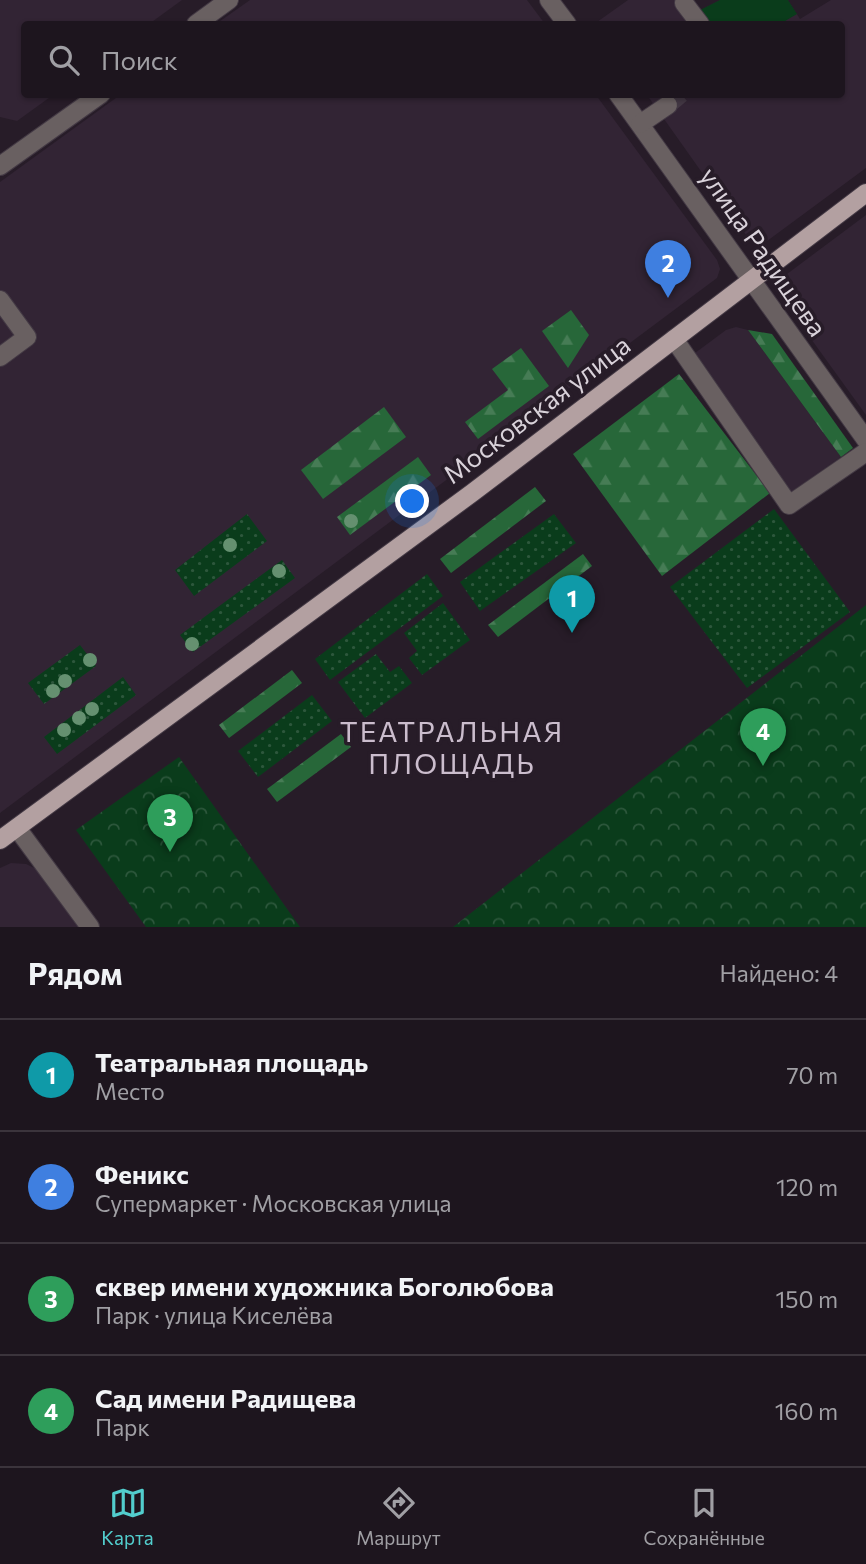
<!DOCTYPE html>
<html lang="ru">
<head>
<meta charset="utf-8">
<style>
	body { margin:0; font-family:Commissioner,sans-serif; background:#251e27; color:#f1f3f6 }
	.you { position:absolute; left:413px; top:502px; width:24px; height:24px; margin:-18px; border:5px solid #fff; border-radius:50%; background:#1a73e8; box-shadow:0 0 0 10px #1a73e833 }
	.badge { display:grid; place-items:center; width:46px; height:46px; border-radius:50%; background:#52cdcd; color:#fff; font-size:23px; font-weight:700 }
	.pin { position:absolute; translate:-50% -58px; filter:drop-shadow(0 2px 4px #0008) }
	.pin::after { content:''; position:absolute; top:37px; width:24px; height:21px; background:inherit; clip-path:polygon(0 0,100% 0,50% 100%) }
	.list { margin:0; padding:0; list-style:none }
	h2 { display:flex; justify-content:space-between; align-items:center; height:91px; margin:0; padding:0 28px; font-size:30px }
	h2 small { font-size:23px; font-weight:400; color:#a09fa4 }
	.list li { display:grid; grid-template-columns:46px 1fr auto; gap:21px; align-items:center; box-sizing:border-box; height:112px; padding:0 28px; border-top:2px solid #3b343c }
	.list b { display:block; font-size:26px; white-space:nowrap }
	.list p { margin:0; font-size:23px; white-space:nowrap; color:#a09fa4 }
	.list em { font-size:23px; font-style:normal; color:#a09fa4 }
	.icon { flex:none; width:38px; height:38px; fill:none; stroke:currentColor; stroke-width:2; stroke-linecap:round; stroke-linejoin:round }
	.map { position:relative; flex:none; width:866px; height:927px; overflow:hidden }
	.search { position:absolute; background:#1d151e; box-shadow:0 2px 5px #0004; left:21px; right:21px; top:21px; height:77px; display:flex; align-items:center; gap:18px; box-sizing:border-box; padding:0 24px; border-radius:7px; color:#a09fa4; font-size:26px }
	.sheet { height:539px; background:#1d151e }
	nav { display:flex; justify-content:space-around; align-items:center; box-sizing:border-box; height:98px; border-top:2px solid #3b343c; background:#1d151e; font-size:19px; color:#a09fa4 }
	nav a { display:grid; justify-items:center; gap:4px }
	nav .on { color:#52cdcd }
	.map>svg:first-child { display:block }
</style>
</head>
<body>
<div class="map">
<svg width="866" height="927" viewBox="0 0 866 927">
	<defs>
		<pattern id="grass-dots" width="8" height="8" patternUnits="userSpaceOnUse" patternTransform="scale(1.75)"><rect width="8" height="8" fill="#0a3c1b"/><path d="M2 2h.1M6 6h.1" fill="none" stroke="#2d573c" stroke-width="1.8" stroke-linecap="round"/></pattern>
		<pattern id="forest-firs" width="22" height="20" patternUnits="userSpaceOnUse" patternTransform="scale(1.75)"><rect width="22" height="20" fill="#276739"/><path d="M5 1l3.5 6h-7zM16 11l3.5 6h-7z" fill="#467c55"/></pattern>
		<pattern id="park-crowns" width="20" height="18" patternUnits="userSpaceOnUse" patternTransform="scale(1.75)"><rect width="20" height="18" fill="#0a3c1b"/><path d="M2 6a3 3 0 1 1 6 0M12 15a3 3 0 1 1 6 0" fill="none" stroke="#2d573c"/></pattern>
	</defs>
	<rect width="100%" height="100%" fill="#271c28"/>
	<g fill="#322434">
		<path d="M 0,0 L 182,0 L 149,24 L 24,24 L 24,94 L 53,95 L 17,121 L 0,117 Z"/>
		<path d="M 250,0 L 527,0 L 545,24 L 216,24 Z"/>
		<path d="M 628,0 L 684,0 L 695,13 L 720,0 L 788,0 L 800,19 L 831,0 L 866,0 L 866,168 L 759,247 L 754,246 L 647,95 L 842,94 L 842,24 L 598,24 L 597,22 Z"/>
		<path d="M 120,95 L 596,95 L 717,260 L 720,269 L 717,278 L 0,813 L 0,182 Z"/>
		<path d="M 866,215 L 866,415 L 775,289 L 779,280 Z"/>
		<path d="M 736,327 L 748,330 L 841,457 L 788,494 L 691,356 L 726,330 Z"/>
		<path d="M 11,863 L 26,864 L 44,873 L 82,927 L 0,927 L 0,868 Z"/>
	</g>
	<g fill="url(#grass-dots)">
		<path d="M 774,509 L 850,612 L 747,688 L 670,587 Z"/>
		<path d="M 247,514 L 267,541 L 194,596 L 175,570 Z"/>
		<path d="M 554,514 L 576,543 L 480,611 L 460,582 Z"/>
		<path d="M 282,560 L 295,578 L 193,652 L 180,635 Z"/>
		<path d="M 427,574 L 443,596 L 330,680 L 315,659 Z"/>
		<path d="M 443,603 L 470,640 L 422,675 L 409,658 L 417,651 L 404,633 Z"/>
		<path d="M 80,645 L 96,666 L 44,704 L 28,683 Z"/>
		<path d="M 376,654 L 390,672 L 399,666 L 412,683 L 365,718 L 338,682 Z"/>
		<path d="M 123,677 L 136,695 L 57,754 L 44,737 Z"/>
		<path d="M 312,695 L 332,721 L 258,777 L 238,751 Z"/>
	</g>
	<g fill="url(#forest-firs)">
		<path d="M 571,310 L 589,335 L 568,368 L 542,331 Z"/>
		<path d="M 748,330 L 772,334 L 853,448 L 841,457 Z"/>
		<path d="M 521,348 L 549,386 L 478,439 L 465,422 L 508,390 L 492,369 Z"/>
		<path d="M 679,374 L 770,493 L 662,576 L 573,454 Z"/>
		<path d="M 384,407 L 406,437 L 323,499 L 301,470 Z"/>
		<path d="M 418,457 L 431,475 L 350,535 L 337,517 Z"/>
		<path d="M 535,487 L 546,501 L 451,573 L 440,559 Z"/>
		<path d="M 583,554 L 592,566 L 498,637 L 488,625 Z"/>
		<path d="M 292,670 L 302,683 L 229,738 L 219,725 Z"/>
		<path d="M 341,734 L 351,747 L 277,802 L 267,789 Z"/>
	</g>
	<g fill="url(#park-crowns)">
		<path d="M 866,605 L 866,927 L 453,927 Z"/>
		<path d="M 179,757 L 300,927 L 146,927 L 76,830 Z"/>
	</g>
	<path fill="#0a3c1b" d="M 720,0 L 788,0 L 797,14 L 780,24 L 703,24 L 694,13 Z"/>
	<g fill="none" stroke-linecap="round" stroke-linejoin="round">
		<path stroke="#423743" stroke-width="18" stroke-dasharray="18 9" stroke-linecap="butt" d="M 668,105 L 681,94"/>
		<defs>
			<g id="minor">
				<path d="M 549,0 L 567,24"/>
				<path d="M 684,3 L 700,24"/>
				<path d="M 196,24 L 229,0"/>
				<path d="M 618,94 L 866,440"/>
				<path d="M 640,124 L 668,105"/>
				<path d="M 0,166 L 101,94"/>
				<path d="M 0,300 L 27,337 L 0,357"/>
				<path d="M 674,339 L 789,505 L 866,452"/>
				<path d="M 17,828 L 90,927"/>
			</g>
			<path id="major" d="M 0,840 L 472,493 L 866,193"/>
		</defs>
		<use href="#minor" stroke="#433944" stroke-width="20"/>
		<use href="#major" stroke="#433944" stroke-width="20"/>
		<use href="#minor" stroke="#696061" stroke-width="18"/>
		<use href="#major" stroke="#b3a0a1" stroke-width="18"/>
	</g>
	<g fill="#659070">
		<circle cx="351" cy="521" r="7"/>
		<circle cx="230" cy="545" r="7"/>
		<circle cx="279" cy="571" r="7"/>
		<circle cx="192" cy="644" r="7"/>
		<circle cx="90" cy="660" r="7"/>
		<circle cx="65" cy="681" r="7"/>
		<circle cx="53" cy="691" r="7"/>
		<circle cx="92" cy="709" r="7"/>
		<circle cx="79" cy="718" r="7"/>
		<circle cx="64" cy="730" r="7"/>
	</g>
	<g text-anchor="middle" stroke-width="7" stroke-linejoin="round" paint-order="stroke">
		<g font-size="26" fill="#d9d2da" stroke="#271c28">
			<text transform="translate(763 252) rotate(55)" y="9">улица Радищева</text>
			<text transform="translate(537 410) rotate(-37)" y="9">Московская улица</text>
		</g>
		<g font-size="28" letter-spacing="2" fill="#cbbdcd" stroke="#271c28">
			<text x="452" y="742">ТЕАТРАЛЬНАЯ<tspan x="452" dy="32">ПЛОЩАДЬ</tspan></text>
		</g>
	</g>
</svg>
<div class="you"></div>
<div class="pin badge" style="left:572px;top:633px;background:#0f9aa8">1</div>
<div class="pin badge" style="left:668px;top:298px;background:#3f7fe0">2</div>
<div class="pin badge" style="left:170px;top:852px;background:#2e9e5b">3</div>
<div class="pin badge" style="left:763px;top:766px;background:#2e9e5b">4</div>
<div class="search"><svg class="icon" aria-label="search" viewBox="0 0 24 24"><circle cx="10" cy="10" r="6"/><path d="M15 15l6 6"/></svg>Поиск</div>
</div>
<section class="sheet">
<h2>Рядом<small>Найдено: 4</small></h2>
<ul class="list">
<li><span class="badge" style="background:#0f9aa8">1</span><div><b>Театральная площадь</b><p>Место</p></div><em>70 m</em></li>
<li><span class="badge" style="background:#3f7fe0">2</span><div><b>Феникс</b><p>Супермаркет · Московская улица</p></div><em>120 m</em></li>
<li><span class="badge" style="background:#2e9e5b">3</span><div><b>сквер имени художника Боголюбова</b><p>Парк · улица Киселёва</p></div><em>150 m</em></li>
<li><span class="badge" style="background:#2e9e5b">4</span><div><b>Сад имени Радищева</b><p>Парк</p></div><em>160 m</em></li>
</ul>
</section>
<nav>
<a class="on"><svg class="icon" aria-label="map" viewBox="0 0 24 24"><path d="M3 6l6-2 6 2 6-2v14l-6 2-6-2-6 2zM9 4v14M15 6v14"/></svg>Карта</a>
<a><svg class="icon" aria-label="directions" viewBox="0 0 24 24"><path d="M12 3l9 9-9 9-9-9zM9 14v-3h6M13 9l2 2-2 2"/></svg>Маршрут</a>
<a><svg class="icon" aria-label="saved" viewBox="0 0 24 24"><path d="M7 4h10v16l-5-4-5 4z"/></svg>Сохранённые</a>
</nav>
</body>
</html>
